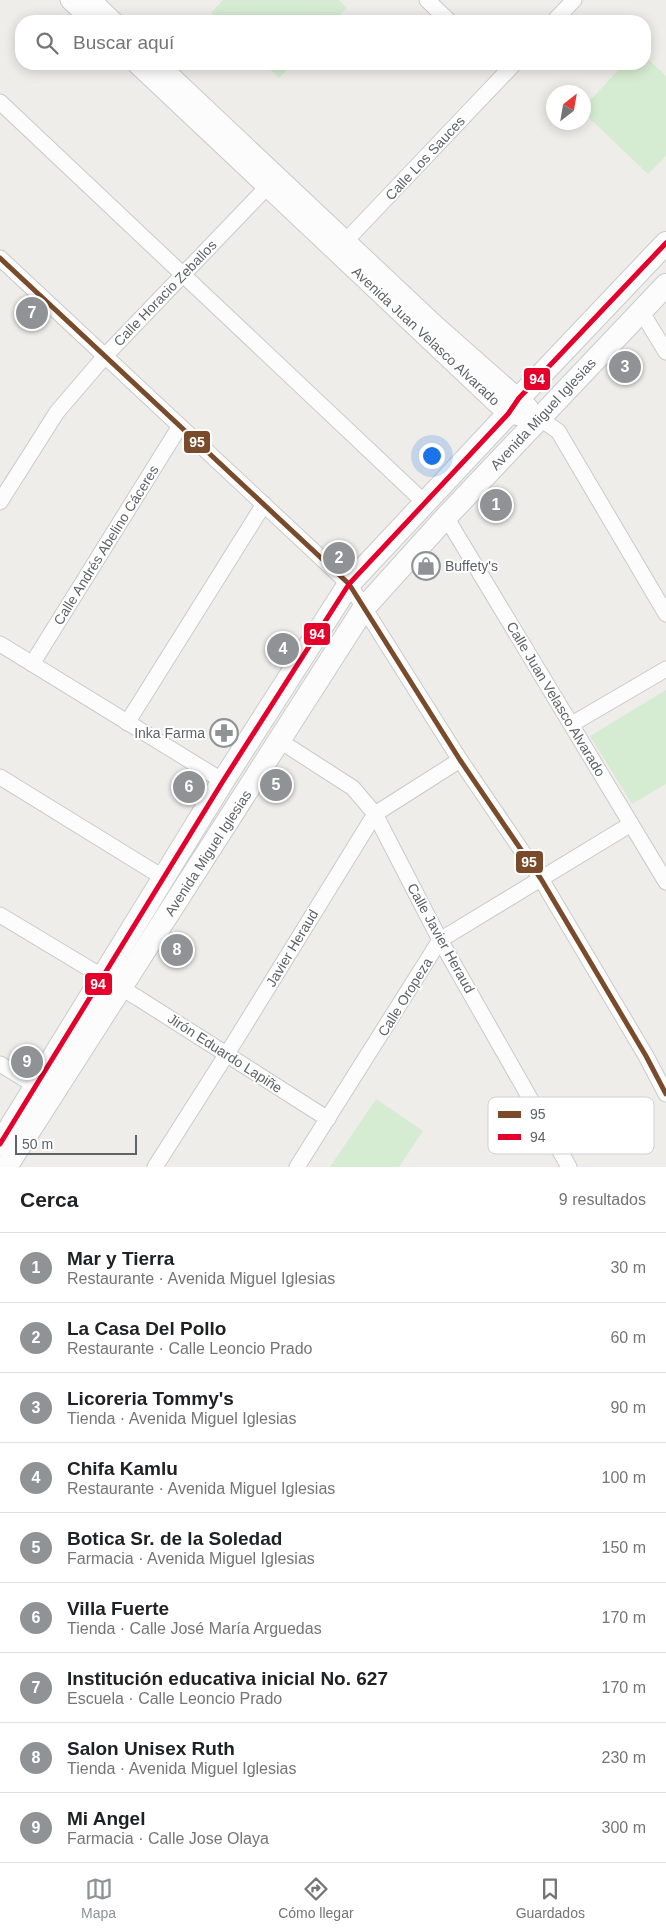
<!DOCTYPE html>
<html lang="es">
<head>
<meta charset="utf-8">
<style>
	body { margin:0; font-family:Helvetica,sans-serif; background:#f6f6f6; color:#202124 }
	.compass { position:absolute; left:546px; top:85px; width:45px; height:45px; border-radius:50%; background:#fff; box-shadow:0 2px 12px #0003; rotate:31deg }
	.scale { position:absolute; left:15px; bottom:12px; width:122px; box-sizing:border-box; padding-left:5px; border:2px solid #5d6368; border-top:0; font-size:14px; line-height:18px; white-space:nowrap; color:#5d6368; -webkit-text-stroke:4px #fff; paint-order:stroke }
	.you { position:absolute; left:431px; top:455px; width:18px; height:18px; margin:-12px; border:4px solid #fff; border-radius:50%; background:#1a73e8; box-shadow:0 0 0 8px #1a73e833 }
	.badge { display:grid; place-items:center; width:32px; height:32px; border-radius:50%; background:#909395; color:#fff; font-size:16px; font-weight:700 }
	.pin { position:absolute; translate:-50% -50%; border:2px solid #fff; box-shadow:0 1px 5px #0006 }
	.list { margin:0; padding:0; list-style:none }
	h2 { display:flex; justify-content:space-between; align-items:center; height:65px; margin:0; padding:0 20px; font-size:21px }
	h2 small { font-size:16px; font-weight:400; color:#757577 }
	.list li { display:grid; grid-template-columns:32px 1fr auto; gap:15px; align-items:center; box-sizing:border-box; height:70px; padding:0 20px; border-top:1px solid #e0e0e0 }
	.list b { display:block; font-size:19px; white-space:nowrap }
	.list p { margin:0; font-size:16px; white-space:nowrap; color:#757577 }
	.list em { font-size:16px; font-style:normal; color:#757577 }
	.icon { flex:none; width:28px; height:28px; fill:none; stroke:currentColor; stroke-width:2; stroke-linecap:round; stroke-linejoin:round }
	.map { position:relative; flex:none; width:666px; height:1167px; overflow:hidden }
	.search { position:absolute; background:#fff; box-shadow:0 2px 12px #0003; left:15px; right:15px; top:15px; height:55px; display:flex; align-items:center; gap:12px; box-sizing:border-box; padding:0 18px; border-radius:20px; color:#757577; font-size:19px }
	.sheet { height:695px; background:#fff }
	nav { display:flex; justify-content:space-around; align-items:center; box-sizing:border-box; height:70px; border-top:1px solid #e0e0e0; background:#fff; font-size:14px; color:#757577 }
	nav a { display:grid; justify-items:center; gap:2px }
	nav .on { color:#909395 }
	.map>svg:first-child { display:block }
</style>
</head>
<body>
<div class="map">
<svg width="666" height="1167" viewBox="0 0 666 1167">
	<rect width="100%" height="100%" fill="#eeede9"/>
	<g fill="#d6ecd2">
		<path d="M 223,0 L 339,0 L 347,8 L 334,21 L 220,21 L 211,13 Z"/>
		<path d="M 645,56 L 666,76 L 666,156 L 648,174 L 584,113 L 584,107 L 624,64 L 645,64 Z"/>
		<path d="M 264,64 L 293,64 L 279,78 Z"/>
		<path d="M 666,690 L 666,784 L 632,804 L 590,736 Z"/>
		<path d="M 376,1099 L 423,1131 L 399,1167 L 330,1167 Z"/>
	</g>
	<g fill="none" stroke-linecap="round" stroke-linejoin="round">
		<defs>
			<g id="minor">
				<path d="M 427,0 L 449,21"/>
				<path d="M 554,21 L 574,0"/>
				<path d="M 0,102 L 425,503"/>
				<path d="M 339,248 L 514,64"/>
				<path d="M 0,258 L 349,584 L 460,760 L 541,879 L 646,1056 L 666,1094"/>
				<path d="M 641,311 L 666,352"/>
				<path d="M 540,419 L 558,431 L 666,614"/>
				<path d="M 0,502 L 57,412 L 105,356 L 267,187"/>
				<path d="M 446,517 L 666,882"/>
				<path d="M 0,644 L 223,781"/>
				<path d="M 32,664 L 180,426"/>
				<path d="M 127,723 L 264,504"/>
				<path d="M 572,724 L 666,669"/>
				<path d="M 280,741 L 353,788 L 375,814 L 440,940 L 569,1167"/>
				<path d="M 0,777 L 164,878"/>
				<path d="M 0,915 L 138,998 L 328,1119"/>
				<path d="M 0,1064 L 36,1086"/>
				<path d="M 155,1167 L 235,1041 L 375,814 L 460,760"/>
				<path d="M 297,1167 L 440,940 L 631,824"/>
			</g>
			<g id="tertiary">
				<path d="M 70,0 L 93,21"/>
				<path d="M 91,0 L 113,21"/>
				<path d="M 137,64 L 508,414 L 540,419"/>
				<path d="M 158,64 L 435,325 L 528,407"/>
			</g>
			<g id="secondary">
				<path d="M 0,1144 L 223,781 L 349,584 L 508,414 L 519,398 L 666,243"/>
				<path d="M 6,1167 L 364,608 L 446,517 L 666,285"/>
			</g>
		</defs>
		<use href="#minor" stroke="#c9cac9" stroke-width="17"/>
		<use href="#tertiary" stroke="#c9cac9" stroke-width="21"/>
		<use href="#secondary" stroke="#cacbcb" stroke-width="24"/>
		<use href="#minor" stroke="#fcfcfc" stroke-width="15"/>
		<use href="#tertiary" stroke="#fcfcfc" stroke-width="19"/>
		<use href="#secondary" stroke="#fcfcfc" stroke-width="22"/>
		<defs>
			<path id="bus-1" d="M 0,258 L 349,584 L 460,760 L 541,879 L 646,1056 L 666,1094"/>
			<path id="bus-2" d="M 0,1144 L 223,781 L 349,584 L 508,414 L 519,398 L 666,243"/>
		</defs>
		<use href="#bus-1" stroke="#fff" stroke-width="9"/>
		<use href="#bus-2" stroke="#fff" stroke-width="9"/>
		<use href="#bus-1" stroke="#7a4b2a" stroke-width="5"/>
		<use href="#bus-2" stroke="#e4002b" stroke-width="5"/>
	</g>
	<defs>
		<symbol id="shop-ring" viewBox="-11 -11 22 22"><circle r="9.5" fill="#fff" stroke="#909395" stroke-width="1.5"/><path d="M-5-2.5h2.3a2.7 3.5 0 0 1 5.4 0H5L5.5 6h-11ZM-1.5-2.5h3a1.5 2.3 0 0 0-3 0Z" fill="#909395"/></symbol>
		<symbol id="pharmacy-ring" viewBox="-11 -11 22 22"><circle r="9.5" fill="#fff" stroke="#909395" stroke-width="1.5"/><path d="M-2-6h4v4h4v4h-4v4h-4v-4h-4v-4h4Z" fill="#909395"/></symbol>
	</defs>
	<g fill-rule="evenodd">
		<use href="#shop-ring" x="410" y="550" width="32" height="32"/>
		<use href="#pharmacy-ring" x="208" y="717" width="32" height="32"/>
	</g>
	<g text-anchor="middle" stroke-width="4" stroke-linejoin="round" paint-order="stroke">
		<g font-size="14" fill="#5d6368" stroke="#fff">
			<text transform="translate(425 158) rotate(-47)" y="5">Calle Los Sauces</text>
			<text transform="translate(165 293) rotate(-46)" y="5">Calle Horacio Zeballos</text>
			<text transform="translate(426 336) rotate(43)" y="5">Avenida Juan Velasco Alvarado</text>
			<text transform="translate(543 414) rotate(-47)" y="5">Avenida Miguel Iglesias</text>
			<text transform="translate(106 545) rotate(-58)" y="5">Calle Andrés Abelino Cáceres</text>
			<text transform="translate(556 699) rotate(59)" y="5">Calle Juan Velasco Alvarado</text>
			<text transform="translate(208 853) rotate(-57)" y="5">Avenida Miguel Iglesias</text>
			<text transform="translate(441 938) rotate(61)" y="5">Calle Javier Heraud</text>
			<text transform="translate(292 948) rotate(-59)" y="5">Javier Heraud</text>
			<text transform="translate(405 997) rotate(-58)" y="5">Calle Oropeza</text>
			<text transform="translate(225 1053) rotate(33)" y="5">Jirón Eduardo Lapiñe</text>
		</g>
		<g font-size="14" fill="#5d6368" stroke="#fff" text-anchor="start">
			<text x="445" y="571">Buffety's</text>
			<text x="205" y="738" text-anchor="end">Inka Farma</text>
		</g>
	</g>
	<rect x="488" y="1097" width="166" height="57" rx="8" fill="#fff" stroke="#ced0d2" stroke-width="1"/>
	<rect x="498" y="1111" width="23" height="7" fill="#7a4b2a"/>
	<rect x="498" y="1134" width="23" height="6" fill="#e4002b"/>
	<g font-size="14" fill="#5d6368">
		<text x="530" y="1119">95</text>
		<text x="530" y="1142">94</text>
	</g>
	<g stroke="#fff" stroke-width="2">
		<rect x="523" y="367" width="28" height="24" rx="5" fill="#e4002b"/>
		<rect x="183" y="430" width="28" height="24" rx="5" fill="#7a4b2a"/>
		<rect x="303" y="622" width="28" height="24" rx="5" fill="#e4002b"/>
		<rect x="515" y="850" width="29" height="24" rx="5" fill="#7a4b2a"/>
		<rect x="84" y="972" width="29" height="24" rx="5" fill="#e4002b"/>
	</g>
	<g font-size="14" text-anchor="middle" font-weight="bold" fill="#fff">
		<text x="537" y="384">94</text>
		<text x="197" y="447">95</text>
		<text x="317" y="639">94</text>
		<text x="529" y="867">95</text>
		<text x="98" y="989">94</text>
	</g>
</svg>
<svg class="compass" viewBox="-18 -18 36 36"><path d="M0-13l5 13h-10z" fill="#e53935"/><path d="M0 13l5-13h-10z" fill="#757577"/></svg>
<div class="scale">50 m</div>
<div class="you"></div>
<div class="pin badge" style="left:496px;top:505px">1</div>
<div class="pin badge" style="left:339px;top:558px">2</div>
<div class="pin badge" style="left:625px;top:367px">3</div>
<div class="pin badge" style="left:283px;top:649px">4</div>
<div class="pin badge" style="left:276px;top:785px">5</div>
<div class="pin badge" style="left:189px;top:787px">6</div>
<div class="pin badge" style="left:32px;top:313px">7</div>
<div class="pin badge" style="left:177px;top:950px">8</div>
<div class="pin badge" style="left:27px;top:1062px">9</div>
<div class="search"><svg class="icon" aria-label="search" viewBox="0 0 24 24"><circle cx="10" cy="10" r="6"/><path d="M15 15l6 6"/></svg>Buscar aquí</div>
</div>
<section class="sheet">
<h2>Cerca<small>9 resultados</small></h2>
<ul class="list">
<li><span class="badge">1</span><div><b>Mar y Tierra</b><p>Restaurante · Avenida Miguel Iglesias</p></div><em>30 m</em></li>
<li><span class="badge">2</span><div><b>La Casa Del Pollo</b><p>Restaurante · Calle Leoncio Prado</p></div><em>60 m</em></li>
<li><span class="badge">3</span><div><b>Licoreria Tommy's</b><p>Tienda · Avenida Miguel Iglesias</p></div><em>90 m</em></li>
<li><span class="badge">4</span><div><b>Chifa Kamlu</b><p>Restaurante · Avenida Miguel Iglesias</p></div><em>100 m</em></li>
<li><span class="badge">5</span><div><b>Botica Sr. de la Soledad</b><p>Farmacia · Avenida Miguel Iglesias</p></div><em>150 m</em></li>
<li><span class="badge">6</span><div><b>Villa Fuerte</b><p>Tienda · Calle José María Arguedas</p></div><em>170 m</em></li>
<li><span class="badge">7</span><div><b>Institución educativa inicial No. 627</b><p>Escuela · Calle Leoncio Prado</p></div><em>170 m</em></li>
<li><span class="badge">8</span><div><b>Salon Unisex Ruth</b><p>Tienda · Avenida Miguel Iglesias</p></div><em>230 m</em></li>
<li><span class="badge">9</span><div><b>Mi Angel</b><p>Farmacia · Calle Jose Olaya</p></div><em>300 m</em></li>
</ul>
</section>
<nav>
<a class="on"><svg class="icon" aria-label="map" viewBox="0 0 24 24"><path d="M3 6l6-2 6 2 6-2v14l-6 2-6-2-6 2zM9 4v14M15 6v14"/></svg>Mapa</a>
<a><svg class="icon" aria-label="directions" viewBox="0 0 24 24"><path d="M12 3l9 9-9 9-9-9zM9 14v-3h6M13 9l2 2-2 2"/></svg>Cómo llegar</a>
<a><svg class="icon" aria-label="saved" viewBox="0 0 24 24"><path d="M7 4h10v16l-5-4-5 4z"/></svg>Guardados</a>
</nav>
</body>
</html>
